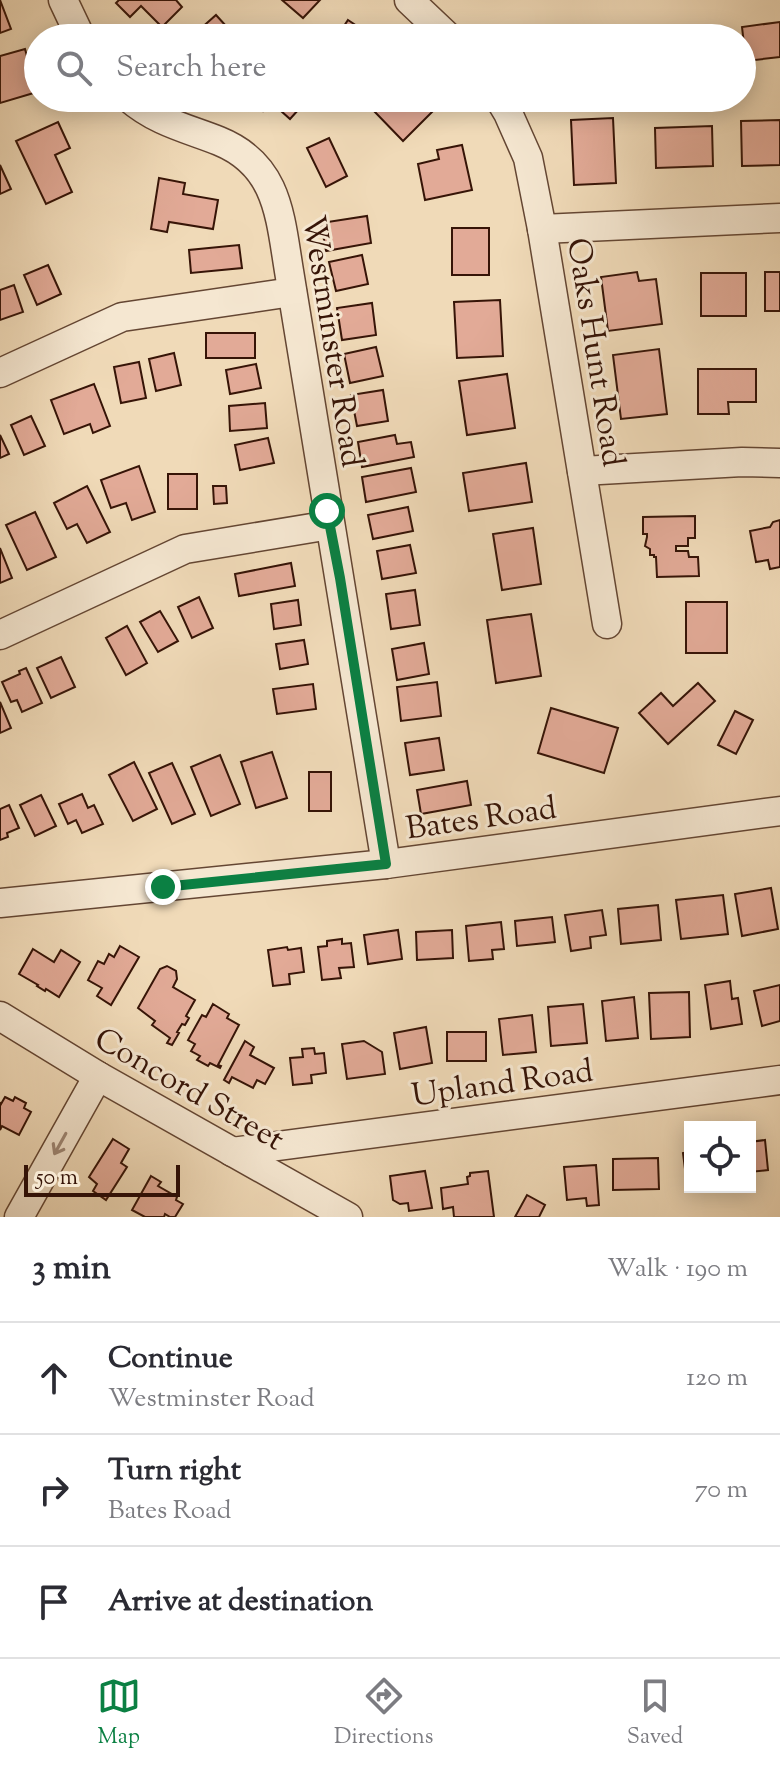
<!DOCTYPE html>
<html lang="en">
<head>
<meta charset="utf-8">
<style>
	body { margin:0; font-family:"Sorts Mill Goudy",serif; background:#f2f2f3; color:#2b2b33 }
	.controls { position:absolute; right:24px; bottom:24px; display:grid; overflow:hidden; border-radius:0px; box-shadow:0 4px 20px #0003 }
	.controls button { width:72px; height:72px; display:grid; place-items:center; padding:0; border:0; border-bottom:2px solid #e1e1e2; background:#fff; color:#2b2b33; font:40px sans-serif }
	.scale { position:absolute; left:24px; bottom:20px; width:156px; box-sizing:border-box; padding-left:8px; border:4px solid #361407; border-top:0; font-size:22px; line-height:28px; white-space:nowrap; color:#361407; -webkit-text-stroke:6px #f5e7d1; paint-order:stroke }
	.stop { position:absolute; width:24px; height:24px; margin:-18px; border:6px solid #0b8043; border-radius:50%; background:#fff }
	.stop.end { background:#0b8043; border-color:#fff; box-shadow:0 2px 8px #0008 }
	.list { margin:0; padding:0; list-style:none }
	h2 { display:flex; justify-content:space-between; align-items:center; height:104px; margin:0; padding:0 32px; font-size:34px }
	h2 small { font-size:26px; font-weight:400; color:#7c7c81 }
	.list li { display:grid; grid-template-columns:52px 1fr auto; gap:24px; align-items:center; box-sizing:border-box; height:112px; padding:0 32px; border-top:2px solid #e1e1e2 }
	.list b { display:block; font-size:30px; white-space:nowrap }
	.list p { margin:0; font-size:26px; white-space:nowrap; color:#7c7c81 }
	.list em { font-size:26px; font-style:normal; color:#7c7c81 }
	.icon { flex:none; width:44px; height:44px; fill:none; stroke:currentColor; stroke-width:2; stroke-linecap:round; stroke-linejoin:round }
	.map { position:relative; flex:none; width:780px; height:1217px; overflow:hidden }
	.search { position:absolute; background:#fff; box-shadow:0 4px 20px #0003; left:24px; right:24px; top:24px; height:88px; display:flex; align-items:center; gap:20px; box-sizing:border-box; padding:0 28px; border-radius:44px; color:#7c7c81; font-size:30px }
	.sheet { height:440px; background:#fff }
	nav { display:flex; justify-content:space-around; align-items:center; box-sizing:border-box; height:112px; border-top:2px solid #e1e1e2; background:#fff; font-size:22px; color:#7c7c81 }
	nav a { display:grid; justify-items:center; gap:4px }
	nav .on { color:#0b8043 }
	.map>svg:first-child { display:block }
</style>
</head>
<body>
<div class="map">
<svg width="780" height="1217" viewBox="0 0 780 1217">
	<rect width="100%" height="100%" fill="#f0dab8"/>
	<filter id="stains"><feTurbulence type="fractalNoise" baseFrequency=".0025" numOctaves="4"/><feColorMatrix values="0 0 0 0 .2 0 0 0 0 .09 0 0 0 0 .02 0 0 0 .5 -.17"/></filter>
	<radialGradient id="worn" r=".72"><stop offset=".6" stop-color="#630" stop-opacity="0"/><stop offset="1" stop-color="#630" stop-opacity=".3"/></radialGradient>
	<g fill="#e2aa97" stroke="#361407" stroke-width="2">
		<path d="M 0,0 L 11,29 L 0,33 Z"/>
		<path d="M 119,0 L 176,0 L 182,7 L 162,27 L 141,6 L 130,17 L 116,3 Z"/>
		<path d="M 282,0 L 320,0 L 303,18 Z"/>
		<path d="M 216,15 L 237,38 L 190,38 Z"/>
		<path d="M 348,20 L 375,38 L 336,38 Z"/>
		<path d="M 780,22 L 780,57 L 746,61 L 742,27 Z"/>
		<path d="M 673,29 L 673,33 L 692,32 L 693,38 L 643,38 L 643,30 Z"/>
		<rect x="585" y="33" width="24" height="5"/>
		<path d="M 25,49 L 37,92 L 0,103 L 0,56 Z"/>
		<path d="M 249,98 L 307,98 L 308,99 L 290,119 L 271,102 L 263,111 Z"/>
		<path d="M 383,98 L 424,98 L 435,109 L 403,141 L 372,109 Z"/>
		<path d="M 613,118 L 616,183 L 574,185 L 571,120 Z"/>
		<path d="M 780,120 L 780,165 L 742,166 L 741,121 Z"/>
		<path d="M 58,122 L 70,148 L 55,155 L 72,192 L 46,204 L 16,141 Z"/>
		<path d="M 712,126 L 713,166 L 656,168 L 655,128 Z"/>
		<path d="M 329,138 L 347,176 L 326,187 L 307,148 Z"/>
		<path d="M 462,145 L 472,190 L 425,200 L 418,164 L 439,159 L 437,150 Z"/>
		<path d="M 0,165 L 11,189 L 0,194 Z"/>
		<path d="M 159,178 L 185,183 L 183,194 L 218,200 L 213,229 L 169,222 L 167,232 L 151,229 Z"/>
		<path d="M 367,216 L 371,243 L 326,251 L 321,223 Z"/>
		<rect x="452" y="228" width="37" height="47"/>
		<path d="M 239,245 L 242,268 L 191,273 L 189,250 Z"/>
		<path d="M 362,255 L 368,284 L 336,291 L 329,262 Z"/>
		<path d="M 48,265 L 61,294 L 37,305 L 24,275 Z"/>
		<path d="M 637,272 L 639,281 L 656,279 L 662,324 L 608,331 L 601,277 Z"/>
		<rect x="765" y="272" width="15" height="39"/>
		<rect x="701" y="273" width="45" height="43"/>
		<path d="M 14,285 L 23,312 L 0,320 L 0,290 Z"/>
		<path d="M 500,300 L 503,356 L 457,358 L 454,302 Z"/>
		<path d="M 372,303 L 376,335 L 342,340 L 337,308 Z"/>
		<rect x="206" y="333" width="49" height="25"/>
		<path d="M 376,347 L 383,376 L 350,383 L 344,354 Z"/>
		<path d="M 659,349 L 667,414 L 621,419 L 613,355 Z"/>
		<path d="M 174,353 L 181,385 L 156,391 L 149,359 Z"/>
		<path d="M 139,362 L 146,398 L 121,403 L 114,367 Z"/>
		<path d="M 256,364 L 261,388 L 230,394 L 226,370 Z"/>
		<path d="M 698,369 L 756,369 L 756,402 L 728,402 L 729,414 L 698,414 Z"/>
		<path d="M 507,374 L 515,428 L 467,435 L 459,381 Z"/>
		<path d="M 94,384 L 110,426 L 93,433 L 90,424 L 64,434 L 51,400 Z"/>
		<path d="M 383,390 L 388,421 L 357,426 L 351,395 Z"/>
		<path d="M 265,403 L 267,428 L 230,431 L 229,406 Z"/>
		<path d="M 31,416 L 45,446 L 24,455 L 11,425 Z"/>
		<path d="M 0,435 L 9,454 L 0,458 Z"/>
		<path d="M 395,435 L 397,444 L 411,442 L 414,457 L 362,467 L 358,442 Z"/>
		<path d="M 268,438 L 274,463 L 240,470 L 235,445 Z"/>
		<path d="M 526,463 L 532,502 L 469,511 L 463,473 Z"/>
		<path d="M 139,466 L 155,512 L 132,520 L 126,503 L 111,508 L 101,480 Z"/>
		<path d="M 411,468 L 416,492 L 366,502 L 362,477 Z"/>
		<rect x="168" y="474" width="29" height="35"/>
		<path d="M 87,486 L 110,532 L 87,543 L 77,524 L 67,529 L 54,503 Z"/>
		<path d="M 213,486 L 226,486 L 227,503 L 214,504 Z"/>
		<path d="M 408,507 L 413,531 L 373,539 L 368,515 Z"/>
		<path d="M 35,512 L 56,557 L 27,570 L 6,525 Z"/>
		<path d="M 695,516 L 695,538 L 688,538 L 688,546 L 676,546 L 676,551 L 688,551 L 689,557 L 698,557 L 699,576 L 657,577 L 656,557 L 654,557 L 654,555 L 650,555 L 650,549 L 645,546 L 647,537 L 647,534 L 643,534 L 643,517 Z"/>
		<path d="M 780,520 L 780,567 L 770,569 L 768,560 L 756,562 L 750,531 L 770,527 L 773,522 Z"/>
		<path d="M 533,528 L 541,584 L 502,590 L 493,534 Z"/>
		<path d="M 410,545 L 416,573 L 382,579 L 377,551 Z"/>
		<path d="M 0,548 L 12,578 L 0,583 Z"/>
		<path d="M 291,563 L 295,586 L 239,596 L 235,574 Z"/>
		<path d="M 415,590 L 420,625 L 391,629 L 386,594 Z"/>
		<path d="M 199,597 L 213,628 L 192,638 L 178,607 Z"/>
		<path d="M 298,600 L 301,625 L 274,629 L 271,604 Z"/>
		<rect x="686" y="602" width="41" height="51"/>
		<path d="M 160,611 L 178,641 L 158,652 L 140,622 Z"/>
		<path d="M 531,614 L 541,676 L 496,683 L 487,620 Z"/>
		<path d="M 127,626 L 147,663 L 126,675 L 106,638 Z"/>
		<path d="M 304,640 L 308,664 L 280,669 L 276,644 Z"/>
		<path d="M 424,643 L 429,674 L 397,680 L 392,649 Z"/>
		<path d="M 61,657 L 75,687 L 51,698 L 37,668 Z"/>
		<path d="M 26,668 L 42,703 L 22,712 L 17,700 L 11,702 L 2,682 L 20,674 L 19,671 Z"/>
		<path d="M 437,682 L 441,716 L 401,721 L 397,687 Z"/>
		<path d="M 698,683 L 715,701 L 668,744 L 639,713 L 661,693 L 673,706 Z"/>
		<path d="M 313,684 L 316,709 L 277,714 L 273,689 Z"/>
		<path d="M 0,702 L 11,728 L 0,733 Z"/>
		<path d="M 551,708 L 618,728 L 604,773 L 538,753 Z"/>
		<path d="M 735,711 L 753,720 L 736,754 L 718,745 Z"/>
		<path d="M 439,738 L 444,770 L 410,775 L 405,743 Z"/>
		<path d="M 272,752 L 287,798 L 256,808 L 241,762 Z"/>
		<path d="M 220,755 L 240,804 L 211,816 L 191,767 Z"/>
		<path d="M 134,762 L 157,809 L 133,821 L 109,775 Z"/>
		<path d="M 172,763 L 195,814 L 172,824 L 149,773 Z"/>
		<rect x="309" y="772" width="22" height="39"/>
		<path d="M 467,781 L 471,805 L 421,814 L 417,790 Z"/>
		<path d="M 82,794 L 88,808 L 94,805 L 103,824 L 82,833 L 76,820 L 68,824 L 59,804 Z"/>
		<path d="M 41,795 L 56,826 L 35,836 L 20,805 Z"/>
		<path d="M 9,805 L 19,828 L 7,833 L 8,837 L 0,840 L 0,809 Z"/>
		<path d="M 771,888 L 778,929 L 742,936 L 735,894 Z"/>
		<path d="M 723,895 L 728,934 L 681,939 L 676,900 Z"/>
		<path d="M 658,905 L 661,940 L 621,944 L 618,909 Z"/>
		<path d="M 602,910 L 606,935 L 590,937 L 591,948 L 571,951 L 565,915 Z"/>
		<path d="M 552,917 L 555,942 L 517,946 L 515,921 Z"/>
		<path d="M 501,922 L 504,949 L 492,950 L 493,959 L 469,961 L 466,926 Z"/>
		<path d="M 398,930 L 402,959 L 368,964 L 364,935 Z"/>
		<path d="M 452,930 L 453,958 L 417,960 L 416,932 Z"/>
		<path d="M 342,939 L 342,944 L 351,943 L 354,967 L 339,968 L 341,978 L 322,980 L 318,947 L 327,946 L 327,941 Z"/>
		<path d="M 120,946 L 139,957 L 111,1005 L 97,996 L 102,988 L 88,980 L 98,961 L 104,964 L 109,954 L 114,957 Z"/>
		<path d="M 287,947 L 288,950 L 301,948 L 304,972 L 289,974 L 290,984 L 273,986 L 268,950 Z"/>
		<path d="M 33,949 L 54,962 L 61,950 L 80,962 L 59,997 L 46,989 L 45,991 L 37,986 L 38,985 L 19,974 Z"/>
		<path d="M 167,966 L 176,971 L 177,979 L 173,987 L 195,1000 L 186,1016 L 189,1018 L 185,1025 L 182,1024 L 177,1032 L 179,1033 L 172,1045 L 167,1043 L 170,1038 L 152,1025 L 155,1021 L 138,1008 L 160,969 Z"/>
		<path d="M 730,981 L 732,999 L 738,998 L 742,1024 L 711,1029 L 705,985 Z"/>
		<path d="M 780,985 L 780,1021 L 762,1026 L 754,991 Z"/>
		<path d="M 689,992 L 690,1037 L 651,1039 L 649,993 Z"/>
		<path d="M 634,997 L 638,1038 L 606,1041 L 602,1001 Z"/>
		<path d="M 213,1004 L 229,1014 L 227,1018 L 239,1025 L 218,1065 L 221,1066 L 220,1068 L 210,1063 L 208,1066 L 197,1060 L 200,1056 L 191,1051 L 195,1044 L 188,1040 L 202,1015 L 206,1017 Z"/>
		<path d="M 583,1004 L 587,1043 L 551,1046 L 548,1007 Z"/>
		<path d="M 532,1015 L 536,1052 L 503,1055 L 499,1019 Z"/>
		<path d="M 426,1027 L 432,1063 L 400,1069 L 394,1033 Z"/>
		<rect x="447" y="1032" width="39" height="29"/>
		<path d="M 245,1041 L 254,1047 L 250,1055 L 274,1068 L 265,1084 L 257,1080 L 253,1088 L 232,1077 L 229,1083 L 224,1080 Z"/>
		<path d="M 364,1041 L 382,1052 L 385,1074 L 347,1079 L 342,1044 Z"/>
		<path d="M 314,1048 L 315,1054 L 324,1053 L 326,1073 L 311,1075 L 312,1083 L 293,1085 L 290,1058 L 303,1057 L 302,1049 Z"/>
		<path d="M 5,1097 L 13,1101 L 15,1097 L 26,1103 L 24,1108 L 31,1112 L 19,1135 L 2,1126 L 0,1130 L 0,1103 L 1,1104 Z"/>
		<path d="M 113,1139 L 129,1149 L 121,1163 L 127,1167 L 106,1200 L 93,1191 L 97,1184 L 89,1177 Z"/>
		<path d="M 765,1140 L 768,1170 L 750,1172 L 750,1142 Z"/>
		<path d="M 690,1152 L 690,1185 L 687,1185 L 683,1153 Z"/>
		<path d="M 658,1158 L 659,1189 L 613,1190 L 613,1159 Z"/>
		<path d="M 596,1165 L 599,1205 L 587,1206 L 586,1198 L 567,1200 L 564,1167 Z"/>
		<path d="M 425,1171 L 432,1208 L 409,1211 L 408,1203 L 400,1204 L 393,1200 L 390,1176 Z"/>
		<path d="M 488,1171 L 494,1217 L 454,1217 L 453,1207 L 443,1209 L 441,1188 L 468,1184 L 467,1177 L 470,1176 L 470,1173 Z"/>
		<path d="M 151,1176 L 161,1182 L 158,1186 L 177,1197 L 176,1200 L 183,1204 L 175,1217 L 170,1217 L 165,1214 L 164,1217 L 145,1217 L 132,1210 Z"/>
		<path d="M 527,1195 L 545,1205 L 539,1217 L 515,1217 Z"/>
	</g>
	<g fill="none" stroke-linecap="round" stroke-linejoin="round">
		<defs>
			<g id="minor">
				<path d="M 63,0 L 81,38"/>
				<path d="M 409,0 L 449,38"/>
				<path d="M 129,98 C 157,122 186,128 219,141 C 278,165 280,216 289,271 L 386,864"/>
				<path d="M 499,98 L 508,113 L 528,158 L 542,229 L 607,624"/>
				<path d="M 542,229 L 780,218"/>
				<path d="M 0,373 L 122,317 L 292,292"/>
				<path d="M 582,471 L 742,462 L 780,463"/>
				<path d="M 0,635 L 185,549 L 330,525"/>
				<path d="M 0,903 L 386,864 L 780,811"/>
				<path d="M 0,1016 L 98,1076 L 348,1217"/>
				<path d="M 232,1152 L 780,1080"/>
				<path d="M 19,1217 L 98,1076"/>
			</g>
		</defs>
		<use href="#minor" stroke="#644633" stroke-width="31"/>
		<use href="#minor" stroke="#f5e7d1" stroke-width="28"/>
	</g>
	<defs><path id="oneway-shaft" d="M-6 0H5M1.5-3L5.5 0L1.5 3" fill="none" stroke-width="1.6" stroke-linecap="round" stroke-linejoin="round" transform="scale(2)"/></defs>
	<use stroke="#9f8876" href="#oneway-shaft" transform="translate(60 1144) rotate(119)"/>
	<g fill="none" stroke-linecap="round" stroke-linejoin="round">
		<path stroke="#0b8043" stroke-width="10" d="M 163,887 L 386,864 L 340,578 L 327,511"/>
	</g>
	<g text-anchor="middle" stroke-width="6" stroke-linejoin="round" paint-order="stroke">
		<g font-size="32" fill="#361407" stroke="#f5e7d1">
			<text transform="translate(334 341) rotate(81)" y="11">Westminster Road</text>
			<text transform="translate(597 352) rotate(81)" y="11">Oaks Hunt Road</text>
			<text transform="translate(481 817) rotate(-8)" y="11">Bates Road</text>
			<text transform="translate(502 1082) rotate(-8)" y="11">Upland Road</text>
			<text transform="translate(190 1088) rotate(30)" y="11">Concord Street</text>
		</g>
	</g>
	<rect width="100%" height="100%" filter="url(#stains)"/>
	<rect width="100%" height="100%" fill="url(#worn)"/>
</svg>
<div class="controls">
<button><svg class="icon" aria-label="locate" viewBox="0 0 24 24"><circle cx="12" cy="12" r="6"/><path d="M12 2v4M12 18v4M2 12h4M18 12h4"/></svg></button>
</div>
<div class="scale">50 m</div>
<div class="stop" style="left:327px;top:511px"></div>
<div class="stop end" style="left:163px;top:887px"></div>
<div class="search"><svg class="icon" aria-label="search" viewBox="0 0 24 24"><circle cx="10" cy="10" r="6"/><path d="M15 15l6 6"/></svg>Search here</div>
</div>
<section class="sheet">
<h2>3 min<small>Walk · 190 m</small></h2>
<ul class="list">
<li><svg class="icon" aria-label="ahead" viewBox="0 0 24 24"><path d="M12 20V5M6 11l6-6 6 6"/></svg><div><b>Continue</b><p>Westminster Road</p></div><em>120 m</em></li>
<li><svg class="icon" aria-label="right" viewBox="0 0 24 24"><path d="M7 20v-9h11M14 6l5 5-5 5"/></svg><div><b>Turn right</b><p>Bates Road</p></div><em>70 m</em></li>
<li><svg class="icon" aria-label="arrive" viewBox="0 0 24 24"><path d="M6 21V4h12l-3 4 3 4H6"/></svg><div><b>Arrive at destination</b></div></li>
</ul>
</section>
<nav>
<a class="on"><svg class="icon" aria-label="map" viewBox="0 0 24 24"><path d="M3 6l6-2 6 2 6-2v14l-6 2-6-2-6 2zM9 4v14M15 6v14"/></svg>Map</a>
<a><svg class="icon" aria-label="directions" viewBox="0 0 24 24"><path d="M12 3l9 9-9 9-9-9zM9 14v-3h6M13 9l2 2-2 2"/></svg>Directions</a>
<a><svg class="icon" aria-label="saved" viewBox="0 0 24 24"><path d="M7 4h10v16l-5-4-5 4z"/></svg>Saved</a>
</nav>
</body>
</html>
